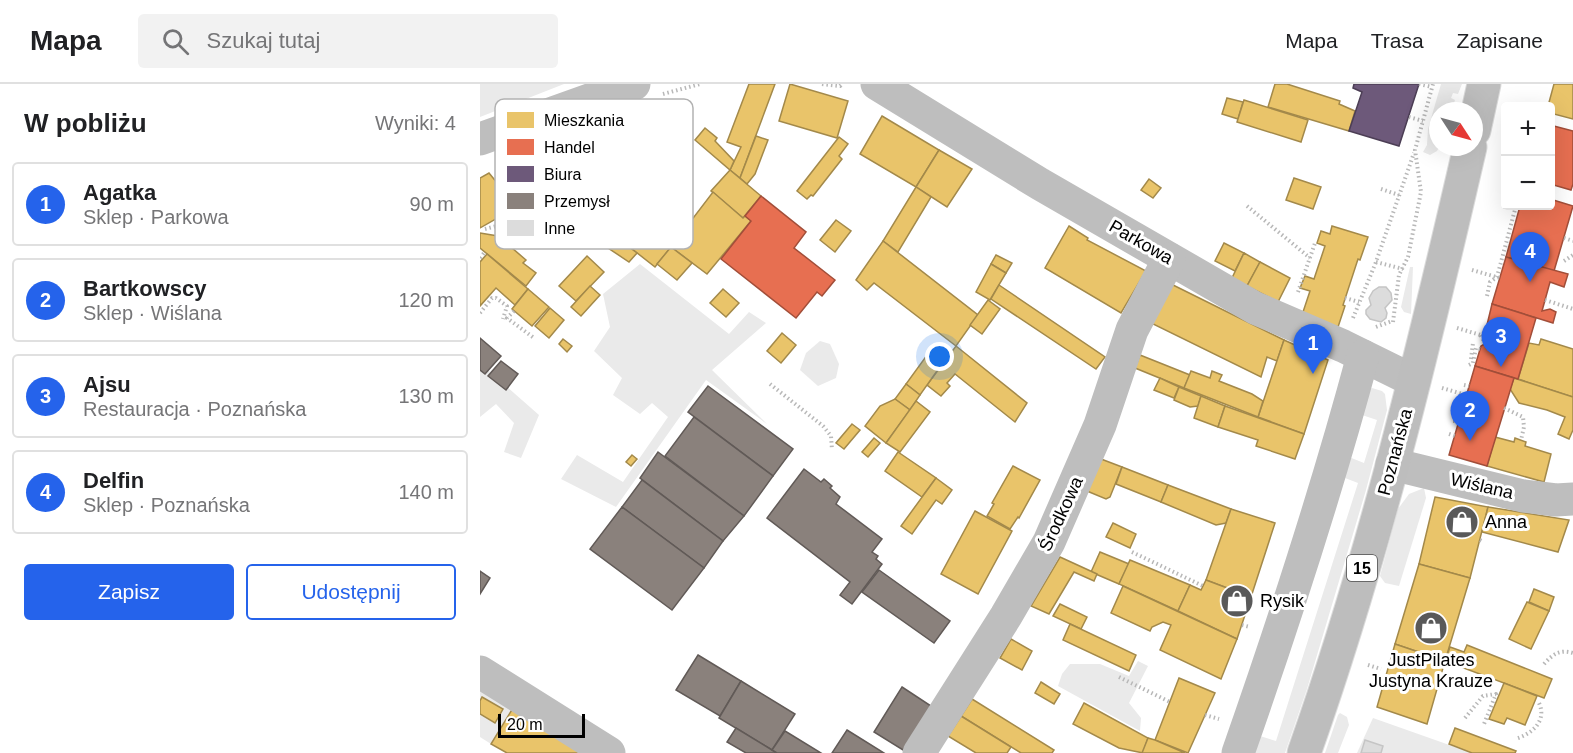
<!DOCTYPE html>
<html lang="pl">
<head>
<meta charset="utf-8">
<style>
	body { margin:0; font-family:Helvetica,sans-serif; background:#f2f2f2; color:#202124 }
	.controls { position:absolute; right:18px; top:18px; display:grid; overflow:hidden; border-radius:6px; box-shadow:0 6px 24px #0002 }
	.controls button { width:54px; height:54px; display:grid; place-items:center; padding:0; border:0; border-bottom:2px solid #e0e0e0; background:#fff; color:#202124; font:30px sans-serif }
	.compass { position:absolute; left:949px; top:18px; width:54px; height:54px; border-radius:50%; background:#fff; box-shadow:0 6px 24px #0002; rotate:126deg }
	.scale { position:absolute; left:18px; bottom:15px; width:87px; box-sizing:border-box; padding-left:6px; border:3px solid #000; border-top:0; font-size:16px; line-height:21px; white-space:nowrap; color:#000; -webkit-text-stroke:4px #fff; paint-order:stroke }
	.you { position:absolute; left:460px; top:273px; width:21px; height:21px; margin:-15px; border:4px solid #fff; border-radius:50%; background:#1a73e8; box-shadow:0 0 0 9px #1a73e833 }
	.badge { display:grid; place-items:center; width:39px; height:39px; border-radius:50%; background:#2563eb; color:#fff; font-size:20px; font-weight:700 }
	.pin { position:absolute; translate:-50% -50px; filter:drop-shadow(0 2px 3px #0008) }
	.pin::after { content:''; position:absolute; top:32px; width:21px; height:18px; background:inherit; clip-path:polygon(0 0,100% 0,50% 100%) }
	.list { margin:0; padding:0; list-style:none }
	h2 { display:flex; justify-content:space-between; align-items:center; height:78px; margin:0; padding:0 24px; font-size:26px }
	h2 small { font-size:20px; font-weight:400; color:#757577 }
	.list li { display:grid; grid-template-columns:39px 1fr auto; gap:18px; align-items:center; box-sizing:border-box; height:84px; margin:0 12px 12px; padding:0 12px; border:2px solid #e0e0e0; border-radius:6px }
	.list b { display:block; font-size:22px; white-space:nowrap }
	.list p { margin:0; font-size:20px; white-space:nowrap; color:#757577 }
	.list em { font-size:20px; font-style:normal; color:#757577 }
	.actions { display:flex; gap:12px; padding:18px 24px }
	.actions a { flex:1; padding:14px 0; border:2px solid #2563eb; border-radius:6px; text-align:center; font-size:21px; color:#2563eb }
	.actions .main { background:#2563eb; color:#fff }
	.icon { flex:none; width:33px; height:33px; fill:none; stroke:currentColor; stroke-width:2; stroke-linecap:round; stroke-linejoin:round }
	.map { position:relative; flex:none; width:1093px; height:669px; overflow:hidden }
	header { display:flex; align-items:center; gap:36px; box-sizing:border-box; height:84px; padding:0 30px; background:#fff; border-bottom:2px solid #e0e0e0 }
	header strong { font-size:28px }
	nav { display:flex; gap:33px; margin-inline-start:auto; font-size:21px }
	.search { width:420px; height:54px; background:#f2f2f2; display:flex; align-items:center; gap:15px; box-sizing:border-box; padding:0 21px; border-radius:6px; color:#757577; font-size:22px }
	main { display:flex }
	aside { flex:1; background:#fff }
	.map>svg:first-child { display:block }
</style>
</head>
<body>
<header>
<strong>Mapa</strong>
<div class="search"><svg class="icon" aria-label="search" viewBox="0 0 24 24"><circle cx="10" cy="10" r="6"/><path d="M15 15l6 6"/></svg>Szukaj tutaj</div>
<nav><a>Mapa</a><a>Trasa</a><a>Zapisane</a></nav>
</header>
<main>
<aside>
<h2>W pobliżu<small>Wyniki: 4</small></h2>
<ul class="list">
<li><span class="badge">1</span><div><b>Agatka</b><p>Sklep · Parkowa</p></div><em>90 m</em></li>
<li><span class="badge">2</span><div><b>Bartkowscy</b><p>Sklep · Wiślana</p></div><em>120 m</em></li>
<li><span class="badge">3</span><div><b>Ajsu</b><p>Restauracja · Poznańska</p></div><em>130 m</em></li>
<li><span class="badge">4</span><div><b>Delfin</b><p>Sklep · Poznańska</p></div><em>140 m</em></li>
</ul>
<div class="actions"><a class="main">Zapisz</a><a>Udostępnij</a></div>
</aside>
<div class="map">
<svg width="1093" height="669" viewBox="0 0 1093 669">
	<rect width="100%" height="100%" fill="#fff"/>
	<g fill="#eaeaea">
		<path d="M 0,0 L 84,0 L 0,33 Z"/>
		<path d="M 961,0 L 982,0 L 978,10 L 973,9 L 971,14 L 975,16 L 971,27 L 958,27 L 959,63 L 957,67 L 950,71 L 943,68 L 947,61 L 948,45 Z"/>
		<path d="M 160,180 L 249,250 L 269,228 L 286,239 L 232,286 L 287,340 L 226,296 L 136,423 L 81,395 L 97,371 L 143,398 L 188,333 L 172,319 L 160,330 L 133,311 L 142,294 L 114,267 L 130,243 L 123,210 Z"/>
		<path d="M 930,183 L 933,183 L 931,230 L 924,228 L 921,223 Z"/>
		<path d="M 340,257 L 350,260 L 359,280 L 356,294 L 338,302 L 320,286 L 326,269 Z"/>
		<path d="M 0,279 L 59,331 L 41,374 L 24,368 L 34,339 L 16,320 L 0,333 Z"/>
		<path d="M 892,304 L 902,307 L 905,310 L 907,326 L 886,406 L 827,605 L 805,669 L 771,669 L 780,652 L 796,657 L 878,399 L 865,394 L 869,373 L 884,379 L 897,336 L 882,331 L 885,308 Z"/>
		<path d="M 944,404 L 946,414 L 919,502 L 905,499 L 900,492 L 918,425 L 929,410 Z"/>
		<path d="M 658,577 L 668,582 L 649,619 L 661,634 L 660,647 L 578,602 L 582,590 L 590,580 L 620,580 L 649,592 Z"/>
		<path d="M 0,603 L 35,620 L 11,660 L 0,653 Z"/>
		<path d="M 860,629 L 867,633 L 869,641 L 858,669 L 845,669 L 858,631 Z"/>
		<path d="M 893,634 L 992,669 L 877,669 Z"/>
	</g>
	<g fill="#e9c46a" stroke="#a3894a" stroke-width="1.5">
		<path d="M 269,0 L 295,0 L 260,94 L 250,86 L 261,63 L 247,58 Z"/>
		<path d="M 310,0 L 368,17 L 357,54 L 299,37 Z"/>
		<path d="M 795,0 L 807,0 L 860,17 L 859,20 L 875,27 L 869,47 L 788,23 Z"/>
		<path d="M 1074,0 L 1093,0 L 1093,35 L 1070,29 L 1070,22 L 1068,22 Z"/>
		<path d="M 747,14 L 763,18 L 758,35 L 742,30 Z"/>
		<path d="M 764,16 L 828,36 L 821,58 L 757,38 Z"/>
		<path d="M 402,32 L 459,66 L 436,103 L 380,70 Z"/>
		<path d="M 225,44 L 237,54 L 235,57 L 254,77 L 250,86 L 215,56 Z"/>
		<path d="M 276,52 L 288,56 L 275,90 L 267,100 L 260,94 Z"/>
		<path d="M 359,53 L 368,60 L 359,72 L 362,75 L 333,112 L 331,111 L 327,115 L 317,107 Z"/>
		<path d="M 459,66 L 492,85 L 467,123 L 436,103 Z"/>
		<path d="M 250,86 L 281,112 L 263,134 L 231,107 Z"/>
		<path d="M 9,89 L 37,123 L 0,144 L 0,94 Z"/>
		<path d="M 814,94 L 841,103 L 833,125 L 806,116 Z"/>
		<path d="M 669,95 L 681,104 L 673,114 L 661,106 Z"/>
		<path d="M 436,103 L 451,113 L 418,168 L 403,157 Z"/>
		<path d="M 233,108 L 263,134 L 265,132 L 271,137 L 227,190 L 191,163 Z"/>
		<path d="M 166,116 L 180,130 L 165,146 L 170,150 L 173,147 L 191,163 L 175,183 L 133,150 Z"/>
		<path d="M 356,136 L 371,147 L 355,168 L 340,156 Z"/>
		<path d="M 589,142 L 608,154 L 607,156 L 666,187 L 641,229 L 565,184 Z"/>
		<path d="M 852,142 L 888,153 L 880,176 L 878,175 L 863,221 L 865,222 L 858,243 L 822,231 L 830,207 L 820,204 L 825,192 L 834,195 L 845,162 L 837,159 L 841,147 L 850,150 Z"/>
		<path d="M 122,143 L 157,169 L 149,178 L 113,154 Z"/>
		<path d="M 0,149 L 18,152 L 46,176 L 43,179 L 56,189 L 46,202 L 0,164 Z"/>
		<path d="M 403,157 L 498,231 L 476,262 L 394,199 L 387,206 L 376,196 Z"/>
		<path d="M 744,159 L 764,169 L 755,187 L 735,177 Z"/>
		<path d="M 191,163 L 212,179 L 197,196 L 177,180 Z"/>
		<path d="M 764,169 L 780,178 L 767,202 L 752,194 Z"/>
		<path d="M 7,170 L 48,205 L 35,221 L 16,204 L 0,222 L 0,178 Z"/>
		<path d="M 516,171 L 532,179 L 526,189 L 511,180 Z"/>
		<path d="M 107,172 L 124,188 L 96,217 L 79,202 Z"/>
		<path d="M 780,178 L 810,194 L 798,218 L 767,202 Z"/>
		<path d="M 511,180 L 526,189 L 510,216 L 496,208 Z"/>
		<path d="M 691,200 L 804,256 L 797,277 L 787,273 L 781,293 L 671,239 Z"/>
		<path d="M 519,201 L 625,273 L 616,285 L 511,215 Z"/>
		<path d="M 110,202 L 120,211 L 101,232 L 91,223 Z"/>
		<path d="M 48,205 L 69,223 L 52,242 L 32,225 Z"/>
		<path d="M 243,205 L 259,219 L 246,233 L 230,219 Z"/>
		<path d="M 508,216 L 520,225 L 502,250 L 490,241 Z"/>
		<path d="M 70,224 L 84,236 L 69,254 L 55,242 Z"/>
		<path d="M 302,249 L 316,261 L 301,279 L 287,267 Z"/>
		<path d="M 83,255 L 92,262 L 87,268 L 79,260 Z"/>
		<path d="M 1061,255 L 1093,265 L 1093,313 L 1038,295 L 1049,259 L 1059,261 Z"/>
		<path d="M 804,256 L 848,276 L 824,350 L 778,333 Z"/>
		<path d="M 476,262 L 547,319 L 535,338 L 475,290 L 467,299 L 470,302 L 461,312 L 447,301 Z"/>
		<path d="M 450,267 L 464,277 L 440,311 L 426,300 Z"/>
		<path d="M 660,271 L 710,291 L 704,304 L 655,284 Z"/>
		<path d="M 711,287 L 730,294 L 732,287 L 742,291 L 739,297 L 772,310 L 783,317 L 778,333 L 704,304 Z"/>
		<path d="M 680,294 L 699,303 L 694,314 L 674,306 Z"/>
		<path d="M 1034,294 L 1093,313 L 1093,346 L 1089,355 L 1078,350 L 1085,333 L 1067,326 L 1039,319 L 1030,305 Z"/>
		<path d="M 426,300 L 440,311 L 430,326 L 415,315 Z"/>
		<path d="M 699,303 L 721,312 L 718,322 L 710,323 L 694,316 Z"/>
		<path d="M 721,312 L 745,322 L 738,343 L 714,334 Z"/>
		<path d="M 415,315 L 430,326 L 406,359 L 385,342 L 400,322 Z"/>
		<path d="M 436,317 L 450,328 L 420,368 L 406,359 Z"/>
		<path d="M 745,322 L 824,350 L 815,375 L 776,362 L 778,356 L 738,343 Z"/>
		<path d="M 372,340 L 380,346 L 364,365 L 356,359 Z"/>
		<path d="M 1015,353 L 1034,358 L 1035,354 L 1046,358 L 1045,362 L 1071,370 L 1064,398 L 1007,382 Z"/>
		<path d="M 394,354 L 400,359 L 388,373 L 382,368 Z"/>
		<path d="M 418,368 L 456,394 L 442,413 L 405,387 Z"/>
		<path d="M 152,371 L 157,375 L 151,382 L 146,378 Z"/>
		<path d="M 621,375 L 642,383 L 630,413 L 626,415 L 607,407 Z"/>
		<path d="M 533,382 L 560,396 L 539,434 L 538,433 L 530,445 L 507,432 L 514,420 L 512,419 Z"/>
		<path d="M 642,383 L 688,401 L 681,418 L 636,400 Z"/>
		<path d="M 456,394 L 472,406 L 462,420 L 456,416 L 432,450 L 421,442 Z"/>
		<path d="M 688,401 L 751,425 L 746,439 L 736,441 L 681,418 Z"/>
		<path d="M 955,413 L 1008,423 L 990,494 L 939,480 Z"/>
		<path d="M 1008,423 L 1089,436 L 1078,468 L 1002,448 Z"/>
		<path d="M 751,425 L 795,439 L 771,513 L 726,496 Z"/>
		<path d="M 495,427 L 532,447 L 498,510 L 461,490 Z"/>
		<path d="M 633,439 L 656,450 L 650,464 L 626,453 Z"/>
		<path d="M 620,468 L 649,480 L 639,500 L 611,488 Z"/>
		<path d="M 580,473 L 617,490 L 614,497 L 594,488 L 569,530 L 551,522 Z"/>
		<path d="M 650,476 L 710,501 L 698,527 L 639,500 Z"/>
		<path d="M 939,480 L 990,494 L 965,577 L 915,560 Z"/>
		<path d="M 726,496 L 771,513 L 757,555 L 698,527 L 710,501 L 721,506 Z"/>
		<path d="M 643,502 L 757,555 L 741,595 L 680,566 L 691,541 L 683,538 L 672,543 L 670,547 L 631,529 Z"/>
		<path d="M 1054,505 L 1074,513 L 1069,527 L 1049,518 Z"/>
		<path d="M 1047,518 L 1069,527 L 1051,565 L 1029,555 Z"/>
		<path d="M 580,520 L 607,533 L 601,545 L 573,532 Z"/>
		<path d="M 590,540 L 656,571 L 649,587 L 583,556 Z"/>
		<path d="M 531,555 L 552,567 L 542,586 L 520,574 Z"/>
		<path d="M 915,560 L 965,577 L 947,640 L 897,623 Z"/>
		<path d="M 987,561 L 1072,595 L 1064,614 L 965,577 L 970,563 L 984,568 Z"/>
		<path d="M 699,594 L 735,609 L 708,669 L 675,656 Z"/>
		<path d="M 561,598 L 580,610 L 574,620 L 555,609 Z"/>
		<path d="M 1024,599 L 1057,612 L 1045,641 L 1027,634 L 1024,640 L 1009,635 Z"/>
		<path d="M 2,613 L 23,625 L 15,639 L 0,630 L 0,617 Z"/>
		<path d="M 492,615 L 574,666 L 572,669 L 541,669 L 481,632 Z"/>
		<path d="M 604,619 L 668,654 L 663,669 L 639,664 L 593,640 Z"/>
		<path d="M 33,624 L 107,669 L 27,669 L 11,660 Z"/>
		<path d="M 481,632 L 531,663 L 527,669 L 496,669 L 468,652 Z"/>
		<path d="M 975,644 L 1036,667 L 1035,669 L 992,669 L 969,660 Z"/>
		<path d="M 668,654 L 675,656 L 705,669 L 662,669 Z"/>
	</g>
	<g fill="#e76f51" stroke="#a24e39" stroke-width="1.5">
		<path d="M 1070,41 L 1093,47 L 1093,100 L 1091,106 L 1070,100 Z"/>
		<path d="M 281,112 L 326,148 L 314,164 L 355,196 L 342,212 L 337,208 L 316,234 L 241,175 L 271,137 L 265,132 Z"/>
		<path d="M 1070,115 L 1093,122 L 1074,187 L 1026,173 L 1040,122 L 1070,122 Z"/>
		<path d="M 1026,173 L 1088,190 L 1084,203 L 1070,198 L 1062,227 L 1070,225 L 1076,228 L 1073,239 L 1012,220 Z"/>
		<path d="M 1012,220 L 1056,234 L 1038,295 L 995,282 L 1001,262 L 1010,257 L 1011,254 L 1012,250 L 1007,241 Z"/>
		<path d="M 995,282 L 1034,294 L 1007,382 L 969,371 Z"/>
	</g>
	<path fill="#6d597a" stroke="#4c3e55" stroke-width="1.5" d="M 874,0 L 939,0 L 919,62 L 869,47 L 882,8 L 873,4 Z"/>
	<g fill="#8a817c" stroke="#615a57" stroke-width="1.5">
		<path d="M 0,254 L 21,272 L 5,290 L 0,286 Z"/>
		<path d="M 21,277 L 38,290 L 26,306 L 8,292 Z"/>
		<path d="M 228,302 L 313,365 L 293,392 L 208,328 Z"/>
		<path d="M 214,333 L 293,392 L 264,432 L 185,372 Z"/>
		<path d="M 178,368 L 264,432 L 243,457 L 160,394 Z"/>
		<path d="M 324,385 L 341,398 L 344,395 L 352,402 L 350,404 L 360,413 L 356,420 L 402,455 L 392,468 L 398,472 L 396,475 L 402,480 L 372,520 L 360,511 L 370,498 L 287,434 Z"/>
		<path d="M 162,396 L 243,457 L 224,484 L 142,423 Z"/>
		<path d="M 142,423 L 224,484 L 192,526 L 110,465 Z"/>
		<path d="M 399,486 L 470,537 L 454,559 L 382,508 Z"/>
		<path d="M 0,487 L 10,494 L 0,510 Z"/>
		<path d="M 218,571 L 261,597 L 240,632 L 196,606 Z"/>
		<path d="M 261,597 L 315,630 L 292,666 L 239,634 Z"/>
		<path d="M 422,603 L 451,622 L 423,666 L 394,648 Z"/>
		<path d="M 256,644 L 292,666 L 297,669 L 266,669 L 247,658 Z"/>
		<path d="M 367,646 L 404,669 L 352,669 Z"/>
		<path d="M 305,647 L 341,669 L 297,669 L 292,666 Z"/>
	</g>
	<g fill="#dcdcdc" stroke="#c5c5c5" stroke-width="1.5">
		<path d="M 899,203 L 906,203 L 911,209 L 912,216 L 905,224 L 907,229 L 906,234 L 901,238 L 890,235 L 886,230 L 886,226 L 891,221 L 889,214 L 893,207 Z"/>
		<path d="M 885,656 L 903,662 L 901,669 L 881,669 Z"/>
	</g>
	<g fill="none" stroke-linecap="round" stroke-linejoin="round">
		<defs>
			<g id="major">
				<path d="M 994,46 L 1004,0"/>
				<path d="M 824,669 C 894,472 943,267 990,63"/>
			</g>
		</defs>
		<use href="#major" stroke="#dbdbdb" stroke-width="35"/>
		<g stroke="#b8b8b8" stroke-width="4" stroke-dasharray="1.5 3" stroke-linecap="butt">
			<path d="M 342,0 L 360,2 L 362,0"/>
			<path d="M 939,0 L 952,3"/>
			<path d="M 183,10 L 220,0"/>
			<path d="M 929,33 L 943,37"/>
			<path d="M 105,87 L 111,101"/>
			<path d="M 34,103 L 50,90"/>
			<path d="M 901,105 L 919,111"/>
			<path d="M 767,122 L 830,174"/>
			<path d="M 50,124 L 67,105"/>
			<path d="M 5,145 L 56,132"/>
			<path d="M 1084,154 L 1093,157"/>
			<path d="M 0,174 L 4,169"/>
			<path d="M 1084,177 L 1093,171"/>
			<path d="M 896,178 L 923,185"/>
			<path d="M 992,186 L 1020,194"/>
			<path d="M 818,208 L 835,159"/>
			<path d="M 1007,212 L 1010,198 L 1017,193 L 1036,122"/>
			<path d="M 865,214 L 879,218"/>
			<path d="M 1065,216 L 1093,225"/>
			<path d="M 34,227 L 27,234 L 54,254"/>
			<path d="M 0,229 L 12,214 L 16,214 L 27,222 L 23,235"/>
			<path d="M 873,234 L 896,178 L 934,69"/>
			<path d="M 913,238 L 919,191 L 928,173 L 941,108 L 935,66 L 953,0"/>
			<path d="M 896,243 L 912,237"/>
			<path d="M 977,244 L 1011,254"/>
			<path d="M 1006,260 L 1000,251 L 1010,246"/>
			<path d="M 991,275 L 993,259"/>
			<path d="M 989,281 L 993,279 L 996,264 L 1000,265"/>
			<path d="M 290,300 L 343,342 L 351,352 L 352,366"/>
			<path d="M 984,301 L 989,302"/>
			<path d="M 962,304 L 986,311"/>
			<path d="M 1024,324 L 1043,333 L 1044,343 L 1041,356"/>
			<path d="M 973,337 L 979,337"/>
			<path d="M 969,350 L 975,352"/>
			<path d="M 1000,456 L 1004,458"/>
			<path d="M 652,468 L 723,502"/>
			<path d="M 762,541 L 770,543"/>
			<path d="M 1064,580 C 1073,570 1080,565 1093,569"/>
			<path d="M 888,581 L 901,585"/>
			<path d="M 639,593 L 690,618"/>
			<path d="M 725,631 L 739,635"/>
			<path d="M 985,634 L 1003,612 L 1016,610 L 1004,640"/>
			<path d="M 1038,654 C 1053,649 1067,636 1059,619"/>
		</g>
		<g stroke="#bebebe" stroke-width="33">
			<path d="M 397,0 L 560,100 L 775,224 L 863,262 L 934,297"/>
			<path d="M 0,55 L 154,0"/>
			<path d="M 912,380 L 1043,412 L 1076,416 L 1093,415"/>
			<path d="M 0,588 L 129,669"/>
			<path d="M 439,669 L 526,532 L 569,458 L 620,341 L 652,246 L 689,175"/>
			<path d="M 758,669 C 804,538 847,406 883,272"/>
		</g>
		<use href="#major" stroke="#bdbdbd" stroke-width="33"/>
	</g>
	<defs>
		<symbol id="shop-disc" viewBox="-11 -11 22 22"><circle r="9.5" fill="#595959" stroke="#fff"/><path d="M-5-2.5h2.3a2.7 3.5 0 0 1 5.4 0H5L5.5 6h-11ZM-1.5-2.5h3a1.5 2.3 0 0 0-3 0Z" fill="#fff"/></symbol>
	</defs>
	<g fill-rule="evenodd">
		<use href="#shop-disc" x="963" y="419" width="38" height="38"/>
		<use href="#shop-disc" x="738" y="498" width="38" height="38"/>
		<use href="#shop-disc" x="932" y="525" width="38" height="38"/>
	</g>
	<g text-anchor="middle" stroke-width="6" stroke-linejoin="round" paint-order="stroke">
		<rect fill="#fff" stroke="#4c4c4c" stroke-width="1.5" x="867" y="471" width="30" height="26" rx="4.5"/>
		<g font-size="16" font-weight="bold" fill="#000">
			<text x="882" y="490">15</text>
		</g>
		<g font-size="18" fill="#000" stroke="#fff">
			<text transform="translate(661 158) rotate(30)" y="6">Parkowa</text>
			<text transform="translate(915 368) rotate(-75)" y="6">Poznańska</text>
			<text transform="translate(1002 402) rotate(13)" y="6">Wiślana</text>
			<text transform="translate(581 430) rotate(-65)" y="6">Środkowa</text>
		</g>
		<g font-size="18" fill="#000" stroke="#fff" text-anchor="start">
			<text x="1005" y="444">Anna</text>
			<text x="780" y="523">Rysik</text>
			<text x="951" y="582" text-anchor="middle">JustPilates<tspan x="951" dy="21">Justyna Krauze</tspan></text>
		</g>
	</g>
	<rect x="15" y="15" width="198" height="150" rx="9" fill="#fff" stroke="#b2b2b2" stroke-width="1.5"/>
	<rect x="27" y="28" width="27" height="16" fill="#e9c46a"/>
	<rect x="27" y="55" width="27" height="16" fill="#e76f51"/>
	<rect x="27" y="82" width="27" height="16" fill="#6d597a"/>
	<rect x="27" y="109" width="27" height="16" fill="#8a817c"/>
	<rect x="27" y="136" width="27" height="16" fill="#dcdcdc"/>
	<g font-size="16" fill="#000">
		<text x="64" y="42">Mieszkania</text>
		<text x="64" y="69">Handel</text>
		<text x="64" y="96">Biura</text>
		<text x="64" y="123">Przemysł</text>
		<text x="64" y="150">Inne</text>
	</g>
</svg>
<div class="controls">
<button>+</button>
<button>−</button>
</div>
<svg class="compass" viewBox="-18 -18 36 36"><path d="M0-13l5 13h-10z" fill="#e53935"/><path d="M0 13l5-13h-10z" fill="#757577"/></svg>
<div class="scale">20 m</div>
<div class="you"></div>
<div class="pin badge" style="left:833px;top:290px">1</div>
<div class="pin badge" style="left:990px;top:357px">2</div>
<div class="pin badge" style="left:1021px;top:283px">3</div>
<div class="pin badge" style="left:1050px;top:198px">4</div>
</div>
</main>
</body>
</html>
